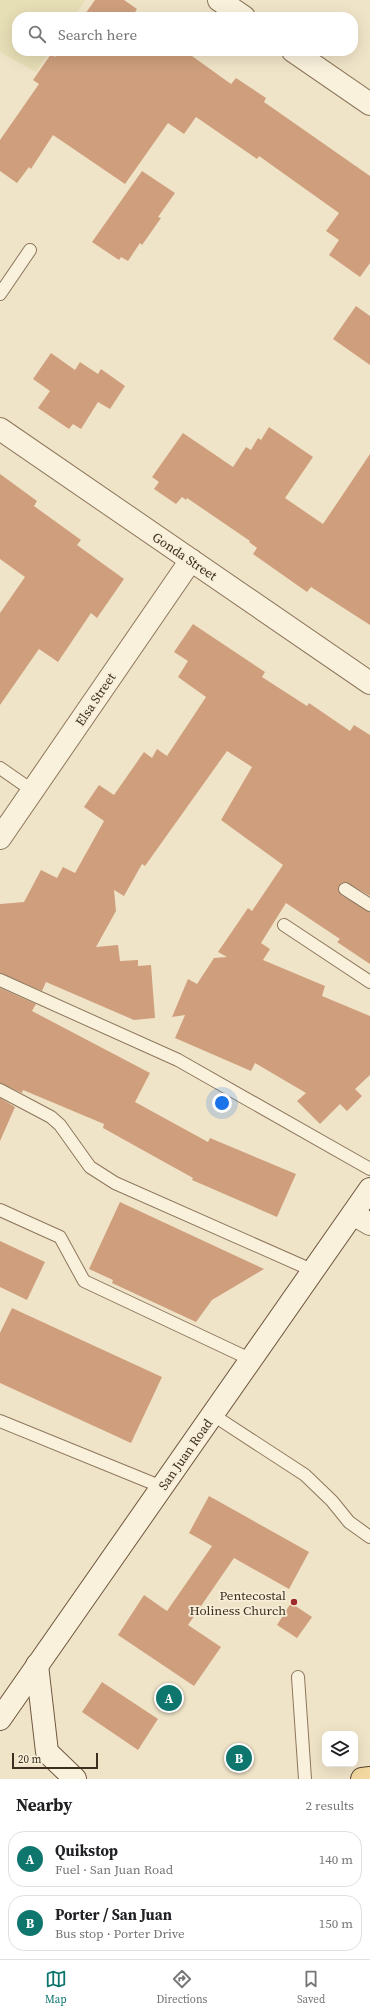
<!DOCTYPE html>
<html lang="en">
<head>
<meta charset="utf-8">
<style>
	body { margin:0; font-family:"Source Serif 4",serif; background:#f2f2f2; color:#202124 }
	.controls { position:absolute; right:12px; bottom:12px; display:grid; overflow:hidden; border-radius:8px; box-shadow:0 4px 16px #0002 }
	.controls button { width:36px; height:36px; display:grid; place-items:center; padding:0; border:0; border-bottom:1px solid #e0e0e0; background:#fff; color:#202124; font:20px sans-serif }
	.scale { position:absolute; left:12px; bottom:10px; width:86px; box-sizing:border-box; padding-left:4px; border:2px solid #3d2e20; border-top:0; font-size:11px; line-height:14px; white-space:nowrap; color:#3d2e20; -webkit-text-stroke:3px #f7eed8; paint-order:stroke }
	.you { position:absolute; left:222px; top:1103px; width:14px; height:14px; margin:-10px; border:3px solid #fff; border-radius:50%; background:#1a73e8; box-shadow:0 0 0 6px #1a73e833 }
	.badge { display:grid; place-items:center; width:26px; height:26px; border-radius:50%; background:#0f766e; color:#fff; font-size:13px; font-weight:700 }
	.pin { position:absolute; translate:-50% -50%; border:2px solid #fff; box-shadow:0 1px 4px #0006 }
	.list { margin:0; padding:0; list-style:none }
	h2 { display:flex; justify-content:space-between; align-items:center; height:52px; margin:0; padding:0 16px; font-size:17px }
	h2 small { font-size:13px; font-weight:400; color:#757577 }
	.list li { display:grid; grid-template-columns:26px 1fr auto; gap:12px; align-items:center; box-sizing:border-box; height:56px; margin:0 8px 8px; padding:0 8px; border:1px solid #e0e0e0; border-radius:16px }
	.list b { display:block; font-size:15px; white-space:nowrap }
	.list p { margin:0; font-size:13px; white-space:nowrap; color:#757577 }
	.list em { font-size:13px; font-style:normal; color:#757577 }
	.icon { flex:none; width:22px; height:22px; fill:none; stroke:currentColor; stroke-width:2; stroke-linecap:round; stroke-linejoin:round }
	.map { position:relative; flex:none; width:370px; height:1779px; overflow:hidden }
	.search { position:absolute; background:#fff; box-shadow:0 4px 16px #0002; left:12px; right:12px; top:12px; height:44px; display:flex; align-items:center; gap:10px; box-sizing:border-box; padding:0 14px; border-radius:16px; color:#757577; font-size:15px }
	.sheet { height:180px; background:#fff }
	nav { display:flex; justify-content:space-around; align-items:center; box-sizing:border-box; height:56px; border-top:1px solid #e0e0e0; background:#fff; font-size:11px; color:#757577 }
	nav a { display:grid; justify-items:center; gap:2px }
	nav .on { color:#0f766e }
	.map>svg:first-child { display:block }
</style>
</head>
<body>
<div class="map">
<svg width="370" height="1779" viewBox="0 0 370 1779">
	<rect width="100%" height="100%" fill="#f0e4c8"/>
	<path fill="#e6deb5" d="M 0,0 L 85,0 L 74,17 L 17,17 L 17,51 L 50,51 L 36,72 L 0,52 Z"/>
	<g fill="#cf9f7d">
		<path d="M 95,0 L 124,0 L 137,9 L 133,15 L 135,17 L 83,17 Z"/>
		<path d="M 59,51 L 185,51 L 231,84 L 236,78 L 266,98 L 264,102 L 370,176 L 370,263 L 360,277 L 329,255 L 339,240 L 326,231 L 339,213 L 259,156 L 257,159 L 196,117 L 184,134 L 168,123 L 125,184 L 53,135 L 31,169 L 29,167 L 17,183 L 0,171 L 0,140 L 39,84 L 33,80 L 51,54 L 55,57 Z"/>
		<path d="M 142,171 L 175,193 L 158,217 L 161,218 L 142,245 L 140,243 L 128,261 L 121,257 L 119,260 L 92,242 Z"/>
		<path d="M 356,306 L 370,316 L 370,365 L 333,339 Z"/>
		<path d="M 51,353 L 75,370 L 80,362 L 98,374 L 101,369 L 125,386 L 110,409 L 98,402 L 81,429 L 73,424 L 69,429 L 38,408 L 50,391 L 33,379 Z"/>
		<path d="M 269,427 L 313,457 L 285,498 L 323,524 L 370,454 L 370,625 L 311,587 L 307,592 L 253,554 L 257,548 L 249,542 L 250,541 L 187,498 L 186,500 L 182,497 L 176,504 L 154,489 L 159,482 L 152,477 L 183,433 L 233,467 L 246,447 L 251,450 L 258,438 L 261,440 Z"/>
		<path d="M 0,474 L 37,501 L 34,506 L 81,540 L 77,545 L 124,579 L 97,618 L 91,613 L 58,662 L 39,649 L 0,705 L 0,613 L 25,577 L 0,559 Z"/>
		<path d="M 193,624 L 265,672 L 262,677 L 307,706 L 309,703 L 350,731 L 354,725 L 370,735 L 370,896 L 346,882 L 341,883 L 338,889 L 341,895 L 370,912 L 370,964 L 337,942 L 340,939 L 286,903 L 261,943 L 270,949 L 263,960 L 325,986 L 322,996 L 370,1016 L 370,1075 L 355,1089 L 362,1096 L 347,1111 L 340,1104 L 320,1124 L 297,1101 L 306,1093 L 255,1063 L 251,1071 L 175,1038 L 185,1015 L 172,1017 L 188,979 L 197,984 L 214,958 L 227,957 L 218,952 L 248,908 L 252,911 L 283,865 L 221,820 L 252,767 L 227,751 L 145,866 L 142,864 L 124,896 L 114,890 L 116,911 L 96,947 L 118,945 L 120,961 L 138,960 L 138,966 L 151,965 L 155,1018 L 134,1020 L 46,982 L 42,991 L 0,973 L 0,904 L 24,902 L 41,870 L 57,878 L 63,867 L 75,873 L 104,821 L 84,807 L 99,785 L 114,795 L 144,752 L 152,758 L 157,749 L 167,756 L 206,697 L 178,677 L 188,661 L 174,652 Z"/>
		<path d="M 0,988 L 36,1004 L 32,1011 L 150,1073 L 135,1102 L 208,1142 L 210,1138 L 296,1174 L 277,1217 L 192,1180 L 193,1178 L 103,1128 L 104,1124 L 23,1090 L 22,1093 L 0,1083 Z"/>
		<path d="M 0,1098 L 15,1107 L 0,1141 Z"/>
		<path d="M 120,1202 L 264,1269 L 212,1300 L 196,1322 L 112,1283 L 113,1280 L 89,1269 Z"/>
		<path d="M 0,1241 L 45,1262 L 27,1300 L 0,1287 Z"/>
		<path d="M 12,1308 L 162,1377 L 131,1443 L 0,1383 L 0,1333 Z"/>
		<path d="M 209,1496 L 309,1552 L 289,1589 L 234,1558 L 188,1625 L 221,1647 L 194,1686 L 118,1635 L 144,1595 L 167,1611 L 212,1546 L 189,1533 Z"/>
		<path d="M 291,1603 L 312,1617 L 297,1638 L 277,1625 Z"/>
		<path d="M 102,1682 L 158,1719 L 138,1750 L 82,1712 Z"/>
	</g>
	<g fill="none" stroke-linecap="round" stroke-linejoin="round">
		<defs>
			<g id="service">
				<path d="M 0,294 L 30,250"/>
				<path d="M 0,768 L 33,791"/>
				<path d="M 345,889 L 370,905"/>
				<path d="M 284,925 L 370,982"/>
				<path d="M 0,980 L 178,1060 L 370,1169"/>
				<path d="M 0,1090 L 51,1117 L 60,1125 L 90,1167 L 115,1183 L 314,1271"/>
				<path d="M 0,1210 L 60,1237 L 84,1281 L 252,1360"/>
				<path d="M 213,1415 L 305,1475 L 332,1501 L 349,1522 L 370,1537"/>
				<path d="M 0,1421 L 162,1487"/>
				<path d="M 298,1677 L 305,1779"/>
			</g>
			<g id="minor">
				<path d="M 219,0 L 244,17"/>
				<path d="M 293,51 L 370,104"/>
				<path d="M 0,429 L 370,683"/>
				<path d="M 0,838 L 191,560"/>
			</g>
			<path id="tertiary" d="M 353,1214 L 370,1224"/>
			<g id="secondary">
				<path d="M 37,1665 L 47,1752 L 75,1779"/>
				<path d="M 0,1719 L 370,1189"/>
			</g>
			<path id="primary" d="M 362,1779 L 370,1778"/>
		</defs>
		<use href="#service" stroke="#8d765c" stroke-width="14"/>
		<use href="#minor" stroke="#8d765c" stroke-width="24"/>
		<use href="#tertiary" stroke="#8d765c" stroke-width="24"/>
		<use href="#secondary" stroke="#6f573f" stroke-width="24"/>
		<use href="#primary" stroke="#5b4430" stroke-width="24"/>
		<use href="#service" stroke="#faf1dc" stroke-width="12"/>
		<use href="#minor" stroke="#faf1dc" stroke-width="22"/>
		<use href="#tertiary" stroke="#faf1dc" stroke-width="22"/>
		<use href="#secondary" stroke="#faf1dc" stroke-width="22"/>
		<use href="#primary" stroke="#f3d9a0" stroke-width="22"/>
	</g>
	<circle fill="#9e2a2b" stroke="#f7eed8" stroke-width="1.5" cx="294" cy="1602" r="4"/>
	<g text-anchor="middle" stroke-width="3.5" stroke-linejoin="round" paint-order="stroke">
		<g font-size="13" fill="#3d2e20" stroke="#f7eed8">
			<text transform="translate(185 556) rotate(34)" y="5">Gonda Street</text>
			<text transform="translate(95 699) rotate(-56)" y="5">Elsa Street</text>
			<text transform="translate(185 1454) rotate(-55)" y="5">San Juan Road</text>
		</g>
		<g font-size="13" fill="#3d2e20" stroke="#f7eed8" text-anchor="end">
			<text x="286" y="1600">Pentecostal<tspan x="286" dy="15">Holiness Church</tspan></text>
		</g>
	</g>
</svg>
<div class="controls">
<button><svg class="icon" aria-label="layers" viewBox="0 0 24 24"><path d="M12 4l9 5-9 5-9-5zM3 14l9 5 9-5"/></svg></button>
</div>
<div class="scale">20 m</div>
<div class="you"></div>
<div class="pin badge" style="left:169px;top:1698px">A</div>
<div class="pin badge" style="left:239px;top:1758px">B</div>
<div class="search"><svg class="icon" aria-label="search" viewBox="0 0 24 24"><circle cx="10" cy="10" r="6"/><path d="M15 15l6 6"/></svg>Search here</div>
</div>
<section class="sheet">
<h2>Nearby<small>2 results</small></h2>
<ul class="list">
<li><span class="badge">A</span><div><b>Quikstop</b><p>Fuel · San Juan Road</p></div><em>140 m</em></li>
<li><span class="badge">B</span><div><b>Porter / San Juan</b><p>Bus stop · Porter Drive</p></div><em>150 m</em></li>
</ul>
</section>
<nav>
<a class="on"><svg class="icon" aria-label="map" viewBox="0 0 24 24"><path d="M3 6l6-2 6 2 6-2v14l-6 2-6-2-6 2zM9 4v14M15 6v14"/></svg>Map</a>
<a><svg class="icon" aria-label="directions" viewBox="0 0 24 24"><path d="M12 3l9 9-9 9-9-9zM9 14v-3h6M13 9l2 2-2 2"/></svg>Directions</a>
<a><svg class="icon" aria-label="saved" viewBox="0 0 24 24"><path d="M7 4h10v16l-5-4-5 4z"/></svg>Saved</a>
</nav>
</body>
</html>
